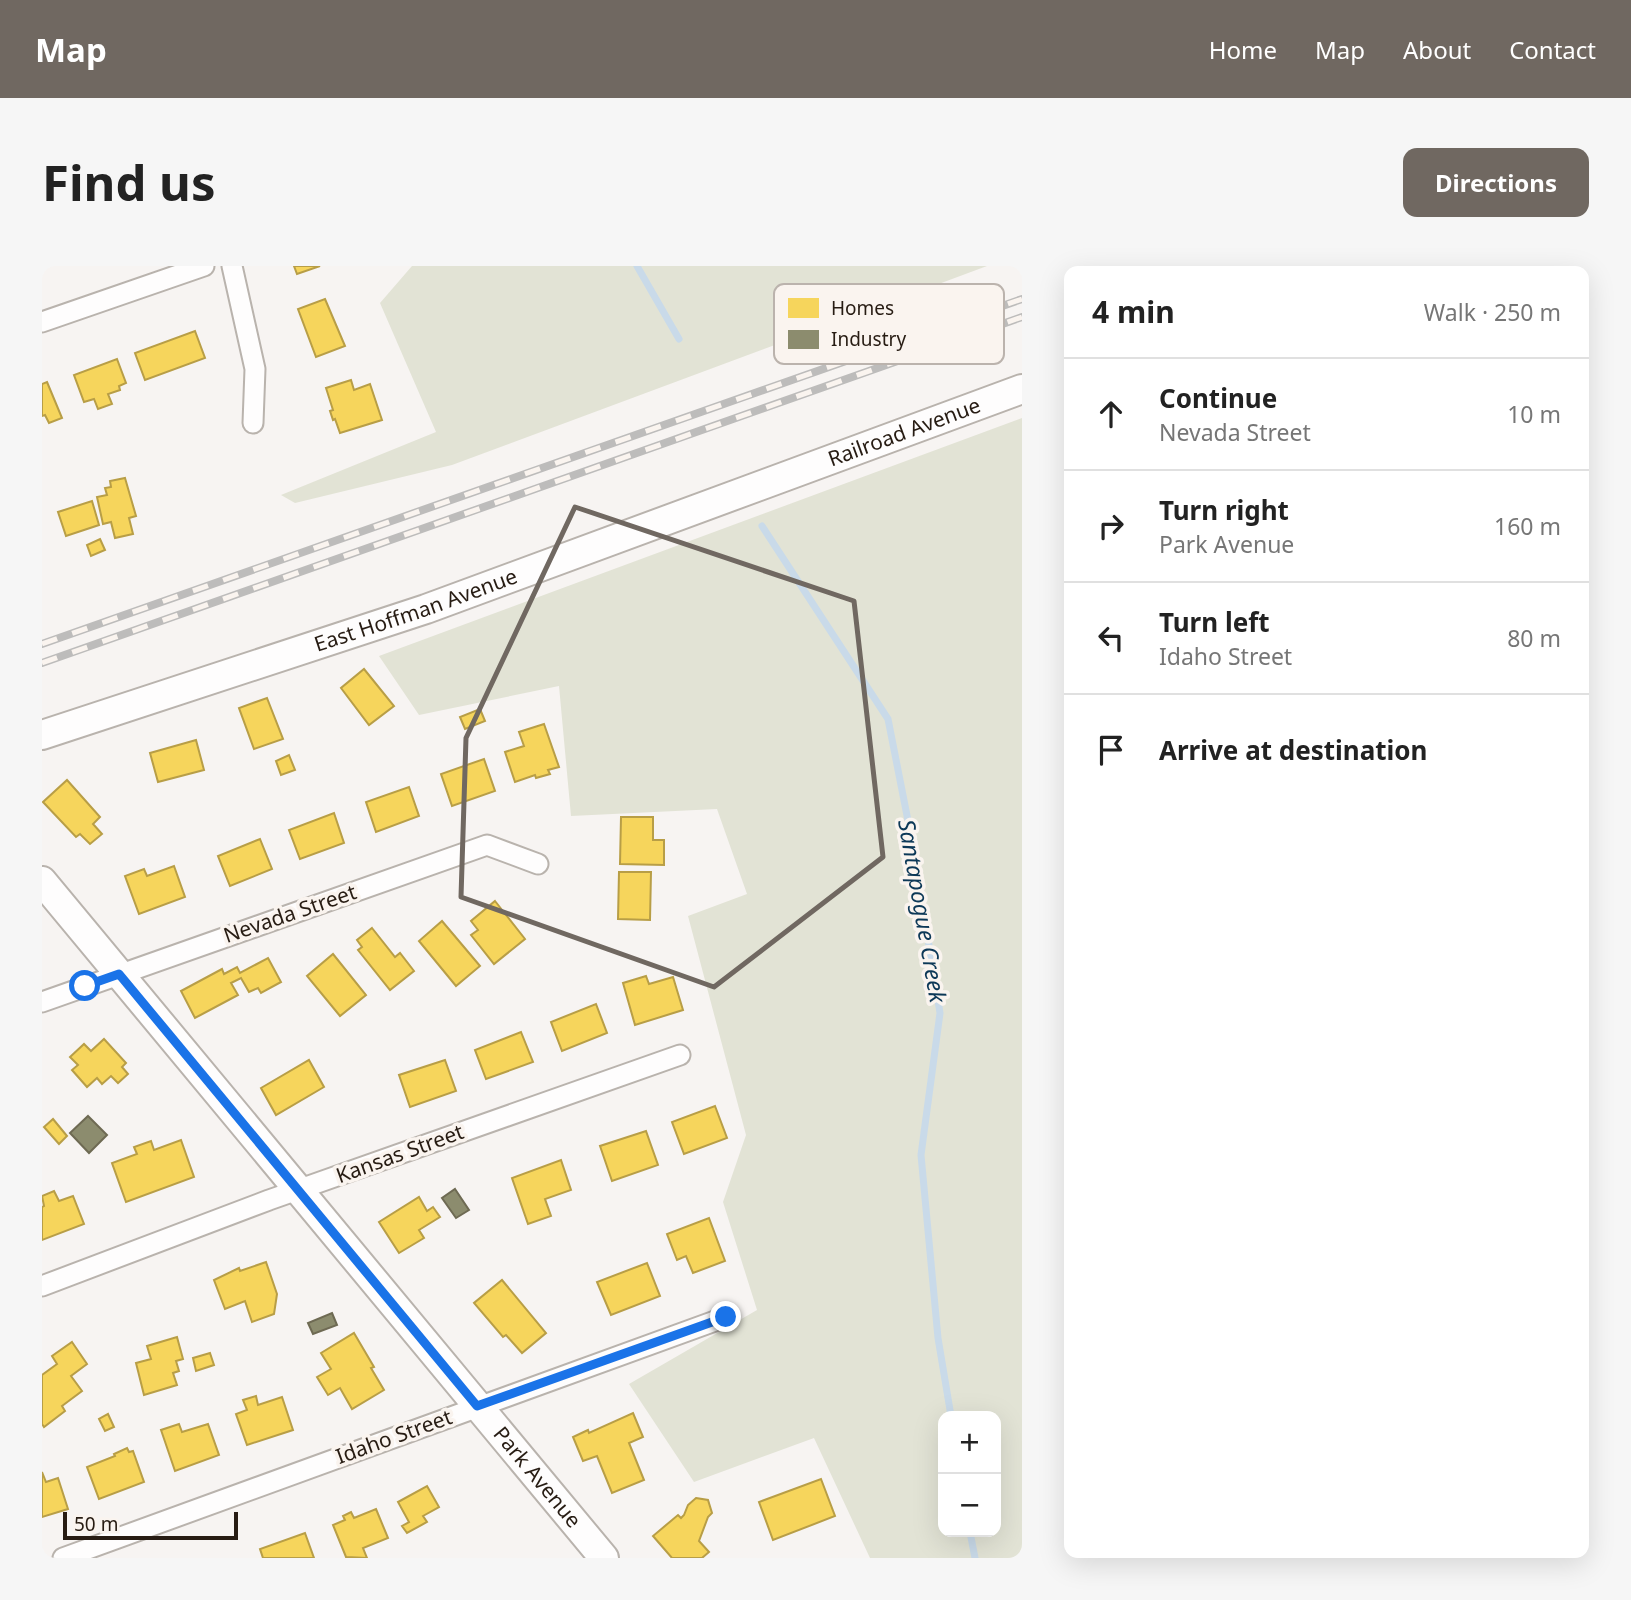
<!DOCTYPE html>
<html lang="en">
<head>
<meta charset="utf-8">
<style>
	body { margin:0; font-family:"Noto Sans",sans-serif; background:#f6f6f6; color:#222 }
	.controls { position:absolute; right:21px; bottom:21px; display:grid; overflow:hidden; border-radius:14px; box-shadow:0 7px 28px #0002 }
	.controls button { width:63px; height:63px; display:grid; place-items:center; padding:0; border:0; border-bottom:2px solid #e0e0e0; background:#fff; color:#222; font:35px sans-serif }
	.scale { position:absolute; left:21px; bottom:18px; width:175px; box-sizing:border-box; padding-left:7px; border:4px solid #271c13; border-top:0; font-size:19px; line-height:24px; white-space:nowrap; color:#271c13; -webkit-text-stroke:5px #faf4ef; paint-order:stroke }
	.stop { position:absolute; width:21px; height:21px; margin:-16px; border:5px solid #1a73e8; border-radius:50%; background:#fff }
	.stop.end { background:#1a73e8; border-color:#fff; box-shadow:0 2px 7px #0008 }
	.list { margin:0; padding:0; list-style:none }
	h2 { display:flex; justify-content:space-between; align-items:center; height:91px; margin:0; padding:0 28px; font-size:30px }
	h2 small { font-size:23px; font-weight:400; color:#767676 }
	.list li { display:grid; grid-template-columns:46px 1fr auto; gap:21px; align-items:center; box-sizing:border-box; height:112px; padding:0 28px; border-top:2px solid #e0e0e0 }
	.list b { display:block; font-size:26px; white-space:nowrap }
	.list p { margin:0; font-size:23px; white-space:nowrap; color:#767676 }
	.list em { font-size:23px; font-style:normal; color:#767676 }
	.icon { flex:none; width:38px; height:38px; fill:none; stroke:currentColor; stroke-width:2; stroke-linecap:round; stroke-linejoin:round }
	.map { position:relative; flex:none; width:980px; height:1292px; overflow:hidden; border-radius:14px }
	header { display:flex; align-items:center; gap:42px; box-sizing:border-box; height:98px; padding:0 35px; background:#706861; color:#fff }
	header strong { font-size:33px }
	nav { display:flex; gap:38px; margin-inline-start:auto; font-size:24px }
	.intro { display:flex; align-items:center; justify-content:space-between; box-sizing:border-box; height:168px; padding:0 42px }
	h1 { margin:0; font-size:49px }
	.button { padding:18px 32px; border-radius:14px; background:#706861; color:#fff; font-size:24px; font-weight:700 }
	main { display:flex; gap:42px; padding:0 42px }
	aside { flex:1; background:#fff; border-radius:14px; box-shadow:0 7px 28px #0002 }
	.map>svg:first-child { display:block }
</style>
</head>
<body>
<header>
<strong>Map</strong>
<nav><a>Home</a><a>Map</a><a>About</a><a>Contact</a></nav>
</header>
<div class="intro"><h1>Find us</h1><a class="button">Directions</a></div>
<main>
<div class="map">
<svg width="980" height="1292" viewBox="0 0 980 1292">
	<rect width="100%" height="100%" fill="#f7f4f2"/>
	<g fill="#e2e3d5" fill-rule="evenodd">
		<path d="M 370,0 L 945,0 L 410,199 L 253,237 L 239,229 L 394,166 L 338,37 Z"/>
		<path d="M 980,152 L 980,1292 L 828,1292 L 772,1172 L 652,1216 L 587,1118 L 715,1044 L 681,936 L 704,869 L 646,650 L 705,628 L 675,543 L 529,550 L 517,420 L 377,449 L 337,390 ZM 901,1150 L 954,1150 L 954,1266 L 901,1266 Z"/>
	</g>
	<g fill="#f6d55c" stroke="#b89e46" stroke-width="2">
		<path d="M 252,0 L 278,0 L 255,8 Z"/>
		<path d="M 283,33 L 303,80 L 274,91 L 256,43 Z"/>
		<path d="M 153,65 L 163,92 L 103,114 L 93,87 Z"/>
		<path d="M 75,93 L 84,117 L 77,120 L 78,124 L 66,128 L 70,138 L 56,143 L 52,133 L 42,136 L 32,109 Z"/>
		<path d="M 309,114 L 312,124 L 328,118 L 340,154 L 298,167 L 293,153 L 291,154 L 288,145 L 291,144 L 284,122 Z"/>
		<path d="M 5,116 L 20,152 L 7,157 L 3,149 L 0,150 L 0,118 Z"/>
		<path d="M 83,212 L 94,250 L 87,252 L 91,268 L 73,272 L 69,256 L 61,258 L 55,231 L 65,229 L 63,222 L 69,221 L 68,215 Z"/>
		<path d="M 50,235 L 57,259 L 24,270 L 16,246 Z"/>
		<path d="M 58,273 L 63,284 L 49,290 L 45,279 Z"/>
		<path d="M 322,403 L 352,440 L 327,459 L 299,422 Z"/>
		<path d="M 225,432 L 241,473 L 212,483 L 197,442 Z"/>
		<path d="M 438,443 L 443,455 L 423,463 L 418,451 Z"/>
		<path d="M 502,458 L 517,501 L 506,504 L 508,508 L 494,512 L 493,509 L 473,516 L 463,486 L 482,480 L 477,466 Z"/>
		<path d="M 154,474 L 162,504 L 116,516 L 108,487 Z"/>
		<path d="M 247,489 L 253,504 L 239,509 L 234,495 Z"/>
		<path d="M 442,493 L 453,525 L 410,540 L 399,508 Z"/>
		<path d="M 25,514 L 58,551 L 51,558 L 60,568 L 48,578 L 38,568 L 34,571 L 1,536 Z"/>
		<path d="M 367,521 L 377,550 L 334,566 L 324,536 Z"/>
		<path d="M 292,547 L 302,577 L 258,593 L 247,564 Z"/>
		<path d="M 579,551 L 611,551 L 611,574 L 622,574 L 622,599 L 578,598 Z"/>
		<path d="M 218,573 L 230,603 L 188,620 L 176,590 Z"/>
		<path d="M 132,600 L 143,631 L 97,648 L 83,610 L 102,603 L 105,610 Z"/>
		<path d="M 577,606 L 609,606 L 608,654 L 576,653 Z"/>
		<path d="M 453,635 L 483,673 L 452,698 L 429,669 L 436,664 L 429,655 Z"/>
		<path d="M 400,655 L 438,700 L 414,720 L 377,675 Z"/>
		<path d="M 330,662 L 353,691 L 358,687 L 372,705 L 348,724 L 316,684 L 320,681 L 315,674 Z"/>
		<path d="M 291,688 L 324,729 L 298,750 L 265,710 Z"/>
		<path d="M 226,692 L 239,716 L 219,727 L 216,722 L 207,726 L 199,712 L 189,717 L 196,729 L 153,752 L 139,725 L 180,703 L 182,708 L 195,701 L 198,707 Z"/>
		<path d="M 604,710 L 607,718 L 631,711 L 641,744 L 593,759 L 581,717 Z"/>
		<path d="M 554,738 L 565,767 L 520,785 L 509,756 Z"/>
		<path d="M 479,766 L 491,796 L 444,813 L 433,784 Z"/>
		<path d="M 62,773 L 84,797 L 80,801 L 86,808 L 76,817 L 69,810 L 60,818 L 55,812 L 45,821 L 30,804 L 36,799 L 28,791 L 42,778 L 49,785 Z"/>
		<path d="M 267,794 L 282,821 L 234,849 L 219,822 Z"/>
		<path d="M 403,794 L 414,825 L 368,841 L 357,809 Z"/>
		<path d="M 673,840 L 685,872 L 642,888 L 630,856 Z"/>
		<path d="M 11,853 L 25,870 L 17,878 L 2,861 Z"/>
		<path d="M 604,865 L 616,899 L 570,915 L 558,880 Z"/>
		<path d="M 139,874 L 152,911 L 84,936 L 70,897 L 95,888 L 92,881 L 109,875 L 112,884 Z"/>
		<path d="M 519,894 L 529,924 L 503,933 L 509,950 L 486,958 L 470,912 Z"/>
		<path d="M 12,925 L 17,935 L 31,930 L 42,958 L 0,974 L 0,941 L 2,940 L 0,930 Z"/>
		<path d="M 377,931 L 385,945 L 391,941 L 398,951 L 377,964 L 382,972 L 357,987 L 337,956 Z"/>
		<path d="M 667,952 L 683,995 L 651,1007 L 644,990 L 635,994 L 625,968 Z"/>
		<path d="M 224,996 L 235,1028 L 232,1048 L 210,1056 L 203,1035 L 183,1043 L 172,1014 L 197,1002 L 198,1005 Z"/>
		<path d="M 605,997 L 618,1030 L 569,1049 L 555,1016 Z"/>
		<path d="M 460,1014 L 504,1067 L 480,1087 L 464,1069 L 461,1071 L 432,1037 Z"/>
		<path d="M 312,1067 L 332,1101 L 329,1102 L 342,1124 L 310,1143 L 298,1122 L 286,1129 L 275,1111 L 289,1103 L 279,1087 Z"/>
		<path d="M 135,1071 L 141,1093 L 134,1095 L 137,1105 L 131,1107 L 135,1119 L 102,1129 L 94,1097 L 109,1093 L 105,1080 Z"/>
		<path d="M 30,1076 L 45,1098 L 29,1110 L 40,1125 L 20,1140 L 23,1145 L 2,1161 L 0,1158 L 0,1109 L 15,1098 L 10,1090 Z"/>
		<path d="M 168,1087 L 172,1099 L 154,1105 L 151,1092 Z"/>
		<path d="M 214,1130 L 216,1139 L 240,1131 L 251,1164 L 205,1179 L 194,1148 L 205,1144 L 201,1134 Z"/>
		<path d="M 591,1147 L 601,1171 L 587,1177 L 602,1214 L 570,1227 L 555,1190 L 541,1195 L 531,1171 L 546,1164 L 547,1167 Z"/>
		<path d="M 66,1148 L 72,1161 L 63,1165 L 57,1153 Z"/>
		<path d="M 137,1158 L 140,1166 L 166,1158 L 177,1189 L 133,1205 L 119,1164 Z"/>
		<path d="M 85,1182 L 87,1186 L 91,1185 L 102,1216 L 57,1233 L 45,1201 L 73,1190 L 72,1188 Z"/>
		<path d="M 0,1206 L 4,1216 L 16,1212 L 26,1243 L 0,1251 Z"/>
		<path d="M 779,1213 L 793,1250 L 731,1274 L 717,1236 Z"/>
		<path d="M 385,1220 L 397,1241 L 381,1250 L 385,1256 L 365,1267 L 360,1260 L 367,1256 L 356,1236 Z"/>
		<path d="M 654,1232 L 666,1234 L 670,1247 L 666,1251 L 657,1275 L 667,1286 L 660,1292 L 630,1292 L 611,1270 L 636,1249 L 639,1252 L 642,1249 L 646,1239 Z"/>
		<path d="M 334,1243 L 346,1272 L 321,1282 L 325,1292 L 304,1291 L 291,1259 L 303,1254 L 301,1250 L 309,1246 L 312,1252 Z"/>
		<path d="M 263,1267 L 272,1292 L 221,1292 L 218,1283 Z"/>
	</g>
	<g fill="#8c8c6e" stroke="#6e6a53" stroke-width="2">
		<path d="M 46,850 L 65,869 L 47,887 L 28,867 Z"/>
		<path d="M 413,923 L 427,944 L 414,952 L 400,932 Z"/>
		<path d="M 290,1047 L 295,1059 L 271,1068 L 266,1057 Z"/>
	</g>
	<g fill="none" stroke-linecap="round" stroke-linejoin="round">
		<g stroke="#c9dae9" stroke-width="7">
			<path d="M 595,0 L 637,73"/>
			<path d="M 720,260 L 846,453 L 870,575 L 898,747 L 879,889 L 896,1072 L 909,1150"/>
			<path d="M 928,1266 L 933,1292"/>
		</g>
		<defs>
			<g id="street">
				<path d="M 190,0 L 213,103 L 211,157"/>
				<path d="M 0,56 L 162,0"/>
				<path d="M 0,736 L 445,579 L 496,598"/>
				<path d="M 0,1020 L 227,934 L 638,789"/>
				<path d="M 21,1292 L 684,1051"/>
			</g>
			<g id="secondary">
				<path id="s1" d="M 0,469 L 384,343 L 980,123"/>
				<path id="s2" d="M 0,615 L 562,1292"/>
			</g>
		</defs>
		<use href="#street" stroke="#b9b3ad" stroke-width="23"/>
		<use href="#secondary" stroke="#b9b3ad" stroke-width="32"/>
		<use href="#street" stroke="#fefdfd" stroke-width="19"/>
		<use href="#secondary" stroke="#fefdfd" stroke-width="28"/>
		<defs>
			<g id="rail">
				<path d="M 0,378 L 980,33"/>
				<path d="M 0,397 L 980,51"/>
			</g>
		</defs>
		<use href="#rail" stroke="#bdbcbb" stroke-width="8"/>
		<use href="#rail" stroke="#faf4ef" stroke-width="5" stroke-dasharray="16" stroke-linecap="butt"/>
	</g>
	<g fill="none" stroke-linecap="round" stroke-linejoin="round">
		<path stroke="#1a73e8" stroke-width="9" d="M 43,720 L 77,708 L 435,1140 L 684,1051"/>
	</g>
	<path fill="none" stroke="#706861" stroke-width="5" stroke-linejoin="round" d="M 533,241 L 812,335 L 841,591 L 672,721 L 419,631 L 424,472 Z"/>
	<g text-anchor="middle" stroke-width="7" stroke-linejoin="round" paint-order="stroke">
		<g font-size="21" fill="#271c13" stroke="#faf4ef">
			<text dy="7" stroke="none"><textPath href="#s1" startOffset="914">Railroad Avenue</textPath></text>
			<text dy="7" stroke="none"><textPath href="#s1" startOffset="394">East Hoffman Avenue</textPath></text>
			<text transform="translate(248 648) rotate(-19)" y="7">Nevada Street</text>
			<text transform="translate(358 888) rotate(-20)" y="7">Kansas Street</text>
			<text transform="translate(352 1171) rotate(-20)" y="7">Idaho Street</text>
			<text dy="7" stroke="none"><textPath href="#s2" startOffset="775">Park Avenue</textPath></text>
		</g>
		<g font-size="23" font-style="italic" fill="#0c3857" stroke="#faf4ef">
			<text transform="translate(880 645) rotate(80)" y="8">Santapogue Creek</text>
		</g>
	</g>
	<rect x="732" y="18" width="230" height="80" rx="10" fill="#faf4ef" stroke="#bbb3ad" stroke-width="2"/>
	<rect x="746" y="32" width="31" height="20" fill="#f6d55c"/>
	<rect x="746" y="64" width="31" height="19" fill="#8c8c6e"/>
	<g font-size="19" fill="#271c13">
		<text x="789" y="49">Homes</text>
		<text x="789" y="80">Industry</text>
	</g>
</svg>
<div class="controls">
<button>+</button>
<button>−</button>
</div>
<div class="scale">50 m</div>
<div class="stop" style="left:43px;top:720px"></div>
<div class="stop end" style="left:684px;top:1051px"></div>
</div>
<aside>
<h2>4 min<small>Walk · 250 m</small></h2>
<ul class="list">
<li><svg class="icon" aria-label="ahead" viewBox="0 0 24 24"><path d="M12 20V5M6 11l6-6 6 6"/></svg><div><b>Continue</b><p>Nevada Street</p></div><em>10 m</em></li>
<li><svg class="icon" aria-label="right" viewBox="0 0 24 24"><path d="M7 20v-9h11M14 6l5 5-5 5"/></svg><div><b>Turn right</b><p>Park Avenue</p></div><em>160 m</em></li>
<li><svg class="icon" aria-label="left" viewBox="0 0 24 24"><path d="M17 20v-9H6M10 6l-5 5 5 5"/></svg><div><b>Turn left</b><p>Idaho Street</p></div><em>80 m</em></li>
<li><svg class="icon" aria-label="arrive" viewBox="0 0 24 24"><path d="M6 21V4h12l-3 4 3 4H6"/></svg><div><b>Arrive at destination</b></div></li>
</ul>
</aside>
</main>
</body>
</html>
